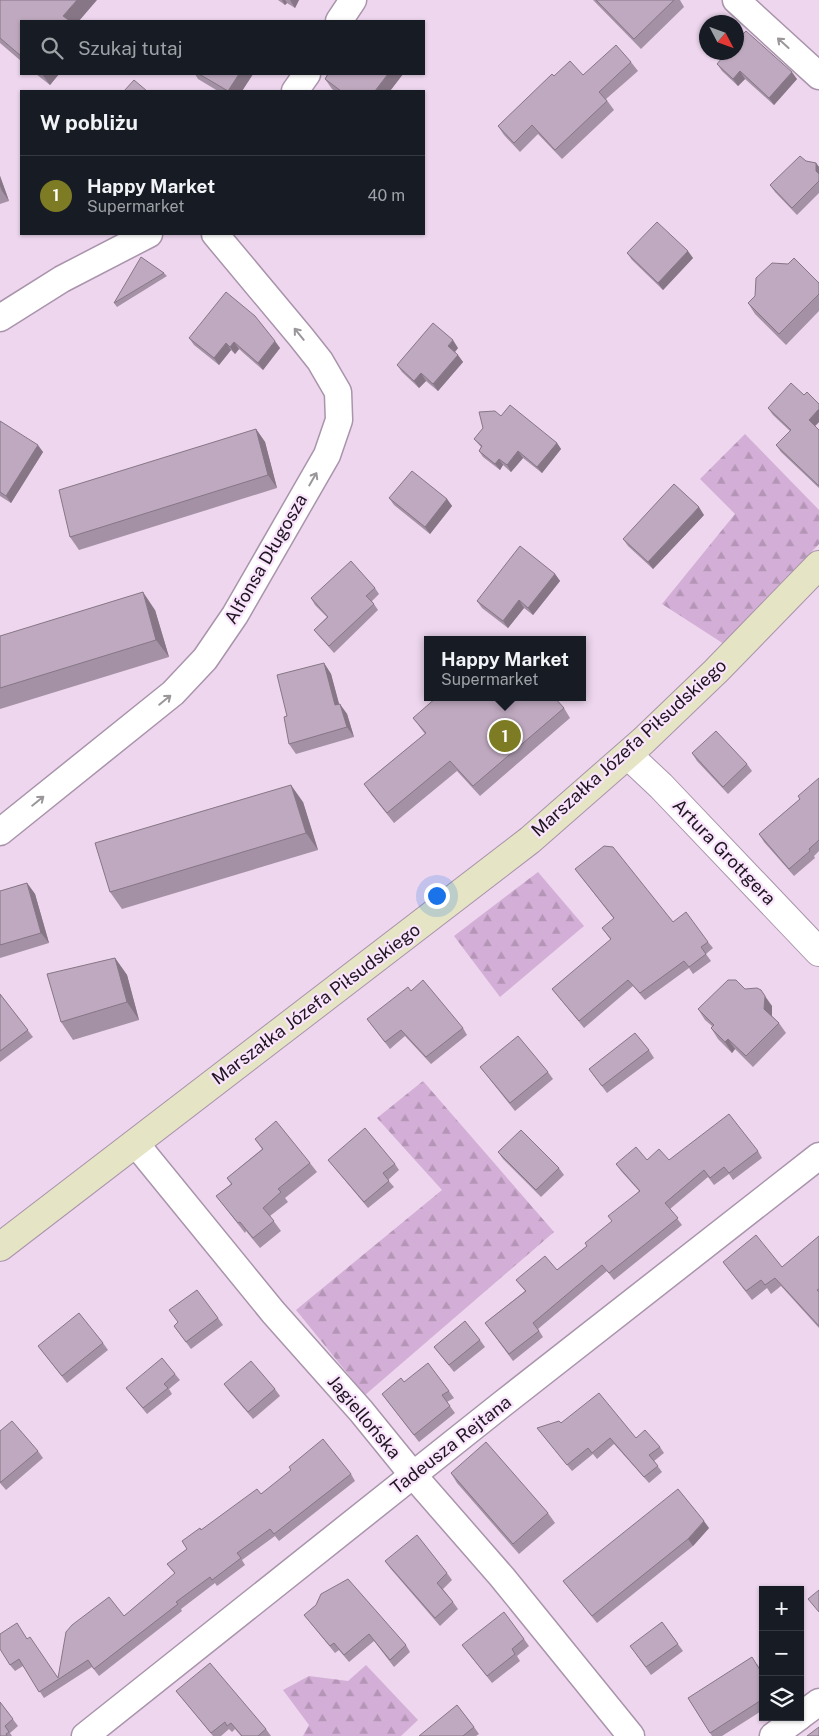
<!DOCTYPE html>
<html lang="pl">
<head>
<meta charset="utf-8">
<style>
	body { margin:0; font-family:"Public Sans",sans-serif; background:#242831; color:#f1f3f6 }
	.controls { position:absolute; right:15px; bottom:15px; display:grid; overflow:hidden; border-radius:0px; box-shadow:0 1px 4px #0004 }
	.controls button { width:45px; height:45px; display:grid; place-items:center; padding:0; border:0; border-bottom:1px solid #363941; background:#171b24; color:#f1f3f6; font:25px sans-serif }
	.compass { position:absolute; left:699px; top:15px; width:45px; height:45px; border-radius:50%; background:#171b24; box-shadow:0 1px 4px #0004; rotate:131deg }
	.you { position:absolute; left:436px; top:895px; width:18px; height:18px; margin:-12px; border:4px solid #fff; border-radius:50%; background:#1a73e8; box-shadow:0 0 0 8px #1a73e833 }
	.badge { display:grid; place-items:center; width:32px; height:32px; border-radius:50%; background:#7d7c24; color:#fff; font-size:16px; font-weight:700 }
	.pin { position:absolute; translate:-50% -50%; border:2px solid #fff; box-shadow:0 1px 5px #0006 }
	.popup { position:absolute; left:424px; top:636px; width:162px; height:65px; box-sizing:border-box; display:grid; place-content:center; border-radius:0px; background:#171b24; filter:drop-shadow(0 1px 4px #0005); font-size:16px; white-space:nowrap; color:#9ea1a6 }
	.popup b { font-size:19px; color:#f1f3f6 }
	.popup::after { content:''; position:absolute; left:50%; top:100%; margin-left:-10px; border:10px solid transparent; border-top-color:#171b24 }
	.list { margin:0; padding:0; list-style:none }
	h2 { display:flex; justify-content:space-between; align-items:center; height:65px; margin:0; padding:0 20px; font-size:21px }
	h2 small { font-size:16px; font-weight:400; color:#9ea1a6 }
	.list li { display:grid; grid-template-columns:32px 1fr auto; gap:15px; align-items:center; box-sizing:border-box; height:80px; padding:0 20px; border-top:1px solid #363941 }
	.list b { display:block; font-size:19px; white-space:nowrap }
	.list p { margin:0; font-size:16px; white-space:nowrap; color:#9ea1a6 }
	.list em { font-size:16px; font-style:normal; color:#9ea1a6 }
	.icon { flex:none; width:28px; height:28px; fill:none; stroke:currentColor; stroke-width:2; stroke-linecap:round; stroke-linejoin:round }
	.map { position:relative; flex:none; width:819px; height:1736px; overflow:hidden }
	.search { position:absolute; background:#171b24; box-shadow:0 1px 4px #0004; left:20px; top:20px; width:405px; height:55px; display:flex; align-items:center; gap:12px; box-sizing:border-box; padding:0 18px; border-radius:0px; color:#9ea1a6; font-size:19px }
	.panel { position:absolute; background:#171b24; box-shadow:0 1px 4px #0004; left:20px; top:90px; width:405px; height:145px; border-radius:0px }
	.map>svg:first-child { display:block }
</style>
</head>
<body>
<div class="map">
<svg width="819" height="1736" viewBox="0 0 819 1736">
	<defs>
		<pattern id="forest-firs" width="22" height="20" patternUnits="userSpaceOnUse" patternTransform="scale(1.25)"><rect width="22" height="20" fill="#d3aed6"/><path d="M5 1l3.5 6h-7zM16 11l3.5 6h-7z" fill="#b595b7"/></pattern>
	</defs>
	<rect width="100%" height="100%" fill="#edd6ee"/>
	<g fill="url(#forest-firs)">
		<path d="M 745,434 L 819,510 L 819,544 L 724,644 L 662,604 L 735,514 L 700,479 Z"/>
		<path d="M 538,872 L 584,926 L 500,997 L 454,936 Z"/>
		<path d="M 423,1081 L 554,1232 L 365,1395 L 296,1310 L 442,1190 L 377,1118 Z"/>
		<path d="M 366,1665 L 418,1720 L 401,1736 L 303,1736 L 309,1725 L 283,1690 L 309,1676 L 348,1681 Z"/>
	</g>
	<g fill="none" stroke-linecap="round" stroke-linejoin="round">
		<defs>
			<g id="minor">
				<path d="M 736,0 L 819,76"/>
				<path d="M 339,21 L 353,0"/>
				<path d="M 295,91 L 307,74"/>
				<path d="M 0,318 L 62,279 L 149,234"/>
				<path d="M 0,832 L 173,693 L 205,659 L 235,615 L 327,455 L 339,420 L 338,392 L 320,361 L 301,337 L 215,234"/>
				<path d="M 136,1144 L 273,1312 L 361,1411 L 413,1475 L 502,1577 L 631,1736"/>
				<path d="M 800,1716 L 819,1702"/>
				<path d="M 85,1736 L 501,1405 L 819,1156"/>
				<path d="M 773,1736 L 799,1717"/>
			</g>
			<path id="tertiary" d="M 628,755 L 661,786 L 819,952"/>
			<path id="secondary" d="M 0,1247 L 530,840 L 643,741 L 716,671 L 819,565"/>
		</defs>
		<use href="#minor" stroke="#a994ab" stroke-width="29"/>
		<use href="#tertiary" stroke="#a994ab" stroke-width="30"/>
		<use href="#secondary" stroke="#a994ab" stroke-width="30"/>
		<use href="#minor" stroke="#fff" stroke-width="26"/>
		<use href="#tertiary" stroke="#fff" stroke-width="28"/>
		<use href="#secondary" stroke="#e5e4c4" stroke-width="28"/>
	</g>
	<g fill="#a491a5">
		<path d="M 0,0 L 21,21 L 21,61 L 0,43 Z"/>
		<path d="M 278,0 L 299,0 L 295,8 L 287,3 L 285,5 Z"/>
		<path d="M 593,0 L 680,0 L 684,7 L 641,49 Z"/>
		<path d="M 631,62 L 638,71 L 606,99 L 614,110 L 562,159 L 538,134 L 520,152 L 504,135 L 498,126 L 554,76 L 583,75 Z"/>
		<path d="M 717,64 L 797,79 L 774,105 L 745,79 L 738,86 L 722,71 Z"/>
		<path d="M 36,74 L 59,74 L 50,85 Z"/>
		<path d="M 195,74 L 253,74 L 242,91 L 218,91 L 198,79 Z"/>
		<path d="M 328,74 L 403,74 L 390,91 L 335,91 L 332,89 L 325,79 Z"/>
		<path d="M 806,161 L 816,163 L 819,167 L 819,193 L 797,215 L 775,192 L 770,185 Z"/>
		<path d="M 0,176 L 9,201 L 0,204 Z"/>
		<path d="M 627,253 L 693,258 L 663,290 L 632,260 Z"/>
		<path d="M 164,273 L 167,276 L 117,307 L 114,303 Z"/>
		<path d="M 819,283 L 819,311 L 786,345 L 755,314 L 748,303 Z"/>
		<path d="M 189,338 L 280,348 L 263,370 L 239,349 L 235,354 L 231,350 L 219,365 L 194,345 Z"/>
		<path d="M 458,348 L 455,352 L 463,362 L 438,391 L 426,381 L 419,388 L 402,372 L 397,365 Z"/>
		<path d="M 804,395 L 819,404 L 819,422 L 815,426 L 819,430 L 819,488 L 781,452 L 776,445 L 790,431 L 773,415 L 768,408 Z"/>
		<path d="M 501,416 L 557,443 L 561,449 L 542,473 L 523,458 L 511,472 L 503,465 L 500,470 L 483,457 L 479,451 L 481,447 L 474,439 Z"/>
		<path d="M 0,421 L 43,452 L 11,503 L 0,496 Z"/>
		<path d="M 256,429 L 265,442 L 277,488 L 79,550 L 70,537 Z"/>
		<path d="M 389,498 L 447,499 L 452,506 L 430,534 L 394,505 Z"/>
		<path d="M 704,515 L 653,569 L 628,546 L 623,539 Z"/>
		<path d="M 555,574 L 560,581 L 533,615 L 524,608 L 508,628 L 482,608 L 477,601 Z"/>
		<path d="M 375,588 L 379,594 L 372,601 L 378,610 L 334,653 L 319,636 L 314,630 L 327,617 L 315,605 L 311,598 Z"/>
		<path d="M 155,610 L 169,657 L 0,709 L 0,636 Z"/>
		<path d="M 324,663 L 331,674 L 339,704 L 347,714 L 354,737 L 296,754 L 289,744 L 287,716 Z"/>
		<path d="M 564,708 L 570,718 L 480,796 L 457,771 L 394,823 L 371,794 L 364,784 L 425,734 L 413,718 Z"/>
		<path d="M 692,753 L 747,764 L 752,771 L 728,794 L 697,761 Z"/>
		<path d="M 819,778 L 819,851 L 814,856 L 815,858 L 794,876 L 764,842 L 759,834 L 800,799 Z"/>
		<path d="M 303,802 L 318,850 L 122,909 L 110,892 Z"/>
		<path d="M 575,869 L 708,942 L 713,948 L 706,954 L 711,961 L 693,974 L 689,968 L 645,1000 L 633,986 L 584,1028 L 552,989 L 611,940 L 602,928 L 614,919 Z"/>
		<path d="M 27,883 L 35,894 L 49,943 L 0,958 L 0,891 Z"/>
		<path d="M 115,958 L 127,975 L 139,1020 L 73,1040 L 61,1022 Z"/>
		<path d="M 745,989 L 772,1006 L 772,1016 L 779,1023 L 786,1033 L 753,1067 L 735,1049 L 732,1053 L 718,1039 L 711,1028 L 712,1026 L 705,1020 L 698,1009 Z"/>
		<path d="M 411,991 L 463,1028 L 467,1035 L 431,1064 L 405,1036 L 390,1049 L 367,1019 Z"/>
		<path d="M 0,994 L 33,1037 L 0,1062 Z"/>
		<path d="M 649,1050 L 654,1058 L 607,1093 L 589,1069 Z"/>
		<path d="M 480,1067 L 548,1072 L 553,1079 L 515,1111 Z"/>
		<path d="M 255,1139 L 310,1163 L 317,1172 L 285,1198 L 288,1202 L 270,1216 L 281,1231 L 260,1248 L 246,1231 L 245,1233 L 216,1196 L 231,1184 L 227,1178 L 262,1149 Z"/>
		<path d="M 758,1151 L 762,1158 L 733,1180 L 729,1174 L 714,1185 L 708,1177 L 670,1209 L 682,1225 L 614,1280 L 607,1271 L 538,1329 L 543,1337 L 513,1361 L 485,1323 L 525,1291 L 516,1280 L 557,1270 L 587,1246 L 612,1221 L 639,1191 L 621,1171 L 616,1164 L 647,1160 L 669,1160 Z"/>
		<path d="M 498,1152 L 559,1168 L 564,1175 L 541,1197 L 503,1159 Z"/>
		<path d="M 328,1160 L 395,1164 L 399,1170 L 388,1180 L 394,1187 L 368,1208 Z"/>
		<path d="M 819,1236 L 819,1328 L 781,1286 L 771,1294 L 767,1288 L 752,1300 L 723,1262 L 782,1267 Z"/>
		<path d="M 218,1318 L 223,1325 L 191,1349 L 174,1326 Z"/>
		<path d="M 480,1340 L 485,1347 L 454,1372 L 434,1347 Z"/>
		<path d="M 103,1343 L 108,1350 L 67,1383 L 38,1346 Z"/>
		<path d="M 175,1374 L 180,1380 L 169,1389 L 172,1394 L 147,1414 L 126,1388 Z"/>
		<path d="M 404,1382 L 449,1391 L 454,1398 L 447,1402 L 455,1413 L 419,1442 L 382,1394 Z"/>
		<path d="M 224,1384 L 275,1389 L 280,1396 L 253,1419 L 229,1391 Z"/>
		<path d="M 561,1423 L 636,1438 L 660,1447 L 664,1453 L 654,1461 L 662,1472 L 649,1483 L 614,1444 L 597,1459 L 593,1454 L 572,1471 L 537,1428 Z"/>
		<path d="M 0,1431 L 38,1451 L 43,1458 L 6,1490 L 0,1483 Z"/>
		<path d="M 451,1473 L 548,1513 L 555,1523 L 519,1554 L 457,1483 Z"/>
		<path d="M 351,1474 L 355,1481 L 279,1541 L 275,1536 L 242,1560 L 245,1565 L 217,1586 L 215,1583 L 181,1609 L 182,1611 L 99,1676 L 92,1667 L 44,1698 L 23,1666 L 15,1671 L 10,1665 L 28,1639 L 58,1678 L 124,1616 L 175,1574 L 167,1564 L 187,1549 L 201,1530 L 261,1494 Z"/>
		<path d="M 709,1528 L 693,1546 L 597,1623 L 563,1581 Z"/>
		<path d="M 385,1561 L 447,1573 L 452,1580 L 443,1589 L 453,1602 L 458,1609 L 440,1626 L 390,1568 Z"/>
		<path d="M 304,1615 L 406,1645 L 410,1652 L 394,1667 L 374,1641 L 349,1662 L 339,1650 L 335,1653 Z"/>
		<path d="M 662,1622 L 683,1651 L 651,1675 L 635,1653 Z"/>
		<path d="M 524,1639 L 529,1646 L 517,1656 L 520,1661 L 492,1683 L 462,1645 Z"/>
		<path d="M 757,1664 L 763,1674 L 763,1710 L 722,1736 L 712,1736 L 688,1698 Z"/>
		<path d="M 176,1691 L 266,1729 L 271,1736 L 241,1736 L 235,1729 L 232,1732 L 229,1729 L 221,1736 L 213,1736 Z"/>
		<path d="M 0,1702 L 18,1726 L 10,1733 L 12,1736 L 0,1736 Z"/>
		<path d="M 474,1727 L 479,1734 L 476,1736 L 419,1736 Z"/>
	</g>
	<g fill="#867686">
		<path d="M 77,0 L 97,0 L 79,21 L 67,21 L 63,16 Z"/>
		<path d="M 282,0 L 285,0 L 287,3 L 285,5 Z"/>
		<path d="M 290,0 L 299,0 L 295,8 Z"/>
		<path d="M 740,71 L 745,79 L 738,86 L 733,79 Z"/>
		<path d="M 792,72 L 797,79 L 774,105 L 769,98 Z"/>
		<path d="M 42,74 L 59,74 L 50,85 Z"/>
		<path d="M 239,74 L 253,74 L 242,91 L 228,91 Z"/>
		<path d="M 388,74 L 403,74 L 390,91 L 375,91 Z"/>
		<path d="M 816,163 L 819,167 L 819,175 L 816,171 Z"/>
		<path d="M 0,176 L 9,201 L 2,191 L 0,186 Z"/>
		<path d="M 688,251 L 693,258 L 663,290 L 658,283 Z"/>
		<path d="M 453,340 L 458,348 L 453,354 L 448,346 Z"/>
		<path d="M 275,341 L 280,348 L 263,370 L 258,363 Z"/>
		<path d="M 234,342 L 239,349 L 235,354 L 230,347 Z"/>
		<path d="M 226,343 L 231,350 L 219,365 L 214,358 Z"/>
		<path d="M 458,355 L 463,362 L 438,391 L 433,384 Z"/>
		<path d="M 421,373 L 426,381 L 419,388 L 414,381 Z"/>
		<path d="M 819,409 L 819,422 L 814,427 L 809,420 Z"/>
		<path d="M 256,429 L 265,442 L 277,488 L 268,475 Z"/>
		<path d="M 557,443 L 561,449 L 542,473 L 537,467 Z"/>
		<path d="M 38,445 L 43,452 L 11,503 L 6,496 Z"/>
		<path d="M 518,451 L 523,458 L 511,472 L 507,465 Z"/>
		<path d="M 499,459 L 503,465 L 500,470 L 495,464 Z"/>
		<path d="M 447,499 L 452,506 L 430,534 L 425,527 Z"/>
		<path d="M 699,507 L 704,515 L 653,569 L 648,562 Z"/>
		<path d="M 555,574 L 560,581 L 533,615 L 528,608 Z"/>
		<path d="M 143,592 L 155,610 L 169,657 L 156,640 Z"/>
		<path d="M 519,600 L 524,608 L 508,628 L 503,621 Z"/>
		<path d="M 324,663 L 331,674 L 342,715 L 335,705 Z"/>
		<path d="M 340,704 L 347,714 L 354,737 L 347,727 Z"/>
		<path d="M 291,785 L 303,802 L 318,850 L 306,833 Z"/>
		<path d="M 27,883 L 35,894 L 49,943 L 41,933 Z"/>
		<path d="M 115,958 L 127,975 L 139,1020 L 127,1002 Z"/>
		<path d="M 765,996 L 772,1006 L 772,1019 L 764,1009 Z"/>
		<path d="M 728,1039 L 735,1049 L 732,1053 L 725,1042 Z"/>
		<path d="M 704,1521 L 709,1528 L 693,1546 L 688,1539 Z"/>
	</g>
	<g fill="#bfa9c0" stroke="#867686">
		<path d="M 0,0 L 77,0 L 63,16 L 70,21 L 21,21 L 21,56 L 0,38 Z"/>
		<path d="M 596,0 L 674,0 L 634,39 Z"/>
		<path d="M 746,31 L 792,72 L 769,98 L 740,71 L 733,79 L 717,64 L 727,52 L 736,52 L 736,41 Z"/>
		<path d="M 616,45 L 631,62 L 599,92 L 607,101 L 555,150 L 532,125 L 514,143 L 498,126 L 552,74 L 554,76 L 570,61 L 583,75 Z"/>
		<path d="M 199,74 L 239,74 L 228,91 Z"/>
		<path d="M 328,74 L 388,74 L 375,91 L 341,91 L 325,79 Z"/>
		<path d="M 134,80 L 147,91 L 124,91 Z"/>
		<path d="M 800,156 L 806,161 L 816,163 L 816,171 L 819,174 L 819,181 L 792,208 L 770,185 Z"/>
		<path d="M 657,222 L 688,251 L 658,283 L 627,253 Z"/>
		<path d="M 141,257 L 164,273 L 114,303 Z"/>
		<path d="M 794,258 L 819,283 L 819,294 L 779,334 L 748,303 L 755,296 L 756,278 L 772,263 L 788,264 Z"/>
		<path d="M 226,292 L 255,316 L 275,341 L 258,363 L 234,342 L 230,347 L 226,343 L 214,358 L 189,338 Z"/>
		<path d="M 433,323 L 453,340 L 448,346 L 458,355 L 433,384 L 421,373 L 414,381 L 397,365 Z"/>
		<path d="M 791,383 L 804,395 L 807,392 L 819,404 L 819,409 L 809,420 L 819,430 L 819,486 L 776,445 L 791,430 L 768,408 Z"/>
		<path d="M 510,405 L 557,443 L 537,467 L 518,451 L 507,465 L 499,459 L 495,464 L 479,451 L 482,446 L 474,439 L 483,428 L 479,412 L 495,411 L 501,416 Z"/>
		<path d="M 0,421 L 38,445 L 6,496 L 0,492 Z"/>
		<path d="M 256,429 L 268,475 L 70,537 L 59,490 Z"/>
		<path d="M 412,471 L 447,499 L 425,527 L 389,498 Z"/>
		<path d="M 674,484 L 699,507 L 648,562 L 623,539 Z"/>
		<path d="M 520,546 L 555,574 L 528,608 L 519,600 L 503,621 L 477,601 Z"/>
		<path d="M 351,561 L 375,588 L 366,596 L 374,604 L 329,646 L 314,630 L 328,617 L 311,598 Z"/>
		<path d="M 143,592 L 156,640 L 0,688 L 0,636 Z"/>
		<path d="M 324,663 L 335,705 L 340,704 L 347,727 L 289,744 L 284,717 L 287,716 L 277,675 Z"/>
		<path d="M 437,697 L 554,697 L 564,708 L 473,786 L 450,761 L 387,813 L 364,784 L 426,733 L 413,718 Z"/>
		<path d="M 716,731 L 747,764 L 723,787 L 692,753 Z"/>
		<path d="M 819,778 L 819,840 L 809,849 L 810,851 L 789,869 L 759,834 L 800,799 L 798,796 Z"/>
		<path d="M 291,785 L 306,833 L 110,892 L 95,843 Z"/>
		<path d="M 604,846 L 613,847 L 673,922 L 686,912 L 708,942 L 701,947 L 706,954 L 689,967 L 684,961 L 640,993 L 628,980 L 579,1021 L 552,989 L 611,939 L 602,928 L 614,918 L 575,869 Z"/>
		<path d="M 27,883 L 41,933 L 0,945 L 0,891 Z"/>
		<path d="M 115,958 L 127,1002 L 61,1022 L 47,974 Z"/>
		<path d="M 423,980 L 463,1028 L 426,1057 L 401,1030 L 385,1042 L 367,1019 L 408,987 L 411,991 Z"/>
		<path d="M 728,980 L 736,980 L 745,989 L 757,988 L 761,990 L 765,996 L 764,1009 L 779,1023 L 746,1056 L 728,1039 L 725,1042 L 711,1028 L 714,1025 L 698,1009 Z"/>
		<path d="M 0,994 L 28,1030 L 0,1051 Z"/>
		<path d="M 635,1033 L 649,1050 L 602,1086 L 589,1069 Z"/>
		<path d="M 518,1036 L 548,1072 L 510,1103 L 480,1067 Z"/>
		<path d="M 729,1114 L 758,1151 L 729,1173 L 724,1167 L 710,1178 L 704,1170 L 665,1203 L 678,1218 L 609,1273 L 602,1265 L 533,1323 L 539,1331 L 509,1354 L 485,1323 L 526,1291 L 516,1280 L 545,1256 L 557,1270 L 587,1246 L 585,1243 L 612,1221 L 608,1216 L 640,1191 L 616,1164 L 636,1147 L 647,1160 L 659,1149 L 669,1160 Z"/>
		<path d="M 276,1121 L 310,1163 L 278,1189 L 281,1192 L 263,1208 L 274,1221 L 253,1238 L 240,1222 L 238,1223 L 216,1196 L 232,1184 L 227,1178 L 263,1149 L 255,1139 Z"/>
		<path d="M 365,1128 L 395,1164 L 383,1173 L 389,1181 L 364,1202 L 328,1160 Z"/>
		<path d="M 521,1130 L 559,1168 L 536,1190 L 498,1152 Z"/>
		<path d="M 756,1235 L 782,1267 L 819,1236 L 819,1289 L 817,1290 L 819,1292 L 819,1326 L 775,1278 L 765,1285 L 761,1280 L 746,1291 L 723,1262 Z"/>
		<path d="M 197,1290 L 218,1318 L 186,1342 L 174,1326 L 178,1322 L 169,1310 Z"/>
		<path d="M 79,1313 L 103,1343 L 62,1376 L 38,1346 Z"/>
		<path d="M 465,1321 L 480,1340 L 449,1365 L 434,1347 Z"/>
		<path d="M 162,1358 L 175,1374 L 164,1384 L 168,1388 L 143,1408 L 126,1388 Z"/>
		<path d="M 251,1361 L 275,1389 L 248,1412 L 224,1384 Z"/>
		<path d="M 428,1363 L 449,1391 L 442,1395 L 450,1406 L 414,1435 L 382,1394 L 401,1378 L 404,1382 Z"/>
		<path d="M 599,1393 L 636,1438 L 645,1430 L 660,1447 L 649,1455 L 658,1466 L 644,1477 L 610,1438 L 592,1453 L 588,1448 L 567,1465 L 537,1428 L 559,1421 L 561,1423 Z"/>
		<path d="M 12,1421 L 38,1451 L 1,1482 L 0,1482 L 0,1431 Z"/>
		<path d="M 323,1439 L 351,1474 L 274,1534 L 270,1529 L 237,1553 L 241,1558 L 212,1580 L 210,1577 L 176,1602 L 178,1604 L 94,1669 L 88,1660 L 39,1692 L 19,1659 L 10,1665 L 0,1649 L 0,1634 L 17,1623 L 27,1639 L 30,1637 L 58,1678 L 66,1632 L 72,1625 L 109,1597 L 124,1616 L 175,1573 L 167,1564 L 187,1549 L 182,1541 L 200,1528 L 201,1530 L 257,1489 L 261,1494 L 291,1470 L 289,1467 Z"/>
		<path d="M 486,1442 L 548,1513 L 513,1544 L 451,1473 Z"/>
		<path d="M 678,1489 L 704,1521 L 688,1539 L 592,1616 L 563,1581 Z"/>
		<path d="M 417,1535 L 447,1573 L 437,1583 L 453,1602 L 435,1618 L 385,1561 Z"/>
		<path d="M 348,1579 L 406,1645 L 390,1660 L 369,1634 L 344,1655 L 334,1643 L 330,1646 L 304,1615 L 316,1605 L 321,1594 Z"/>
		<path d="M 819,1590 L 819,1612 L 808,1599 Z"/>
		<path d="M 504,1612 L 524,1639 L 512,1649 L 515,1654 L 487,1676 L 462,1645 Z"/>
		<path d="M 662,1622 L 678,1644 L 646,1667 L 630,1646 Z"/>
		<path d="M 752,1657 L 763,1675 L 763,1699 L 710,1733 L 688,1698 Z"/>
		<path d="M 210,1663 L 266,1729 L 258,1736 L 242,1736 L 231,1723 L 227,1726 L 225,1722 L 211,1733 L 176,1691 Z"/>
		<path d="M 0,1702 L 13,1719 L 5,1726 L 9,1732 L 6,1734 L 7,1736 L 0,1736 Z"/>
		<path d="M 457,1705 L 474,1727 L 463,1736 L 419,1736 Z"/>
		<path d="M 819,1727 L 819,1736 L 807,1736 Z"/>
	</g>
	<defs><path id="oneway-shaft" d="M-6 0H5M1.5-3L5.5 0L1.5 3" fill="none" stroke-width="1.6" stroke-linecap="round" stroke-linejoin="round" transform="scale(1.25)"/></defs>
	<g stroke="#9a969a">
		<use href="#oneway-shaft" transform="translate(783 43) rotate(-138)"/>
		<use href="#oneway-shaft" transform="translate(299 334) rotate(-129)"/>
		<use href="#oneway-shaft" transform="translate(313 479) rotate(-60)"/>
		<use href="#oneway-shaft" transform="translate(165 700) rotate(-39)"/>
		<use href="#oneway-shaft" transform="translate(38 801) rotate(-39)"/>
	</g>
	<g text-anchor="middle" stroke-width="4.5" stroke-linejoin="round" paint-order="stroke">
		<g font-size="18" fill="#1e161f" stroke="#fae3fc">
			<text transform="translate(266 559) rotate(-60)" y="6">Alfonsa Długosza</text>
			<text transform="translate(629 748) rotate(-42)" y="6">Marszałka Józefa Piłsudskiego</text>
			<text transform="translate(724 852) rotate(46)" y="6">Artura Grottgera</text>
			<text transform="translate(316 1004) rotate(-37)" y="6">Marszałka Józefa Piłsudskiego</text>
			<text transform="translate(364 1417) rotate(50)" y="6">Jagiellońska</text>
			<text transform="translate(451 1445) rotate(-38)" y="6">Tadeusza Rejtana</text>
		</g>
	</g>
</svg>
<div class="controls">
<button>+</button>
<button>−</button>
<button><svg class="icon" aria-label="layers" viewBox="0 0 24 24"><path d="M12 4l9 5-9 5-9-5zM3 14l9 5 9-5"/></svg></button>
</div>
<svg class="compass" viewBox="-18 -18 36 36"><path d="M0-13l5 13h-10z" fill="#e53935"/><path d="M0 13l5-13h-10z" fill="#9ea1a6"/></svg>
<div class="you"></div>
<div class="pin badge" style="left:505px;top:736px">1</div>
<div class="popup"><b>Happy Market</b>Supermarket</div>
<div class="search"><svg class="icon" aria-label="search" viewBox="0 0 24 24"><circle cx="10" cy="10" r="6"/><path d="M15 15l6 6"/></svg>Szukaj tutaj</div>
<section class="panel">
<h2>W pobliżu<small></small></h2>
<ul class="list">
<li><span class="badge">1</span><div><b>Happy Market</b><p>Supermarket</p></div><em>40 m</em></li>
</ul>
</section>
</div>
</body>
</html>
